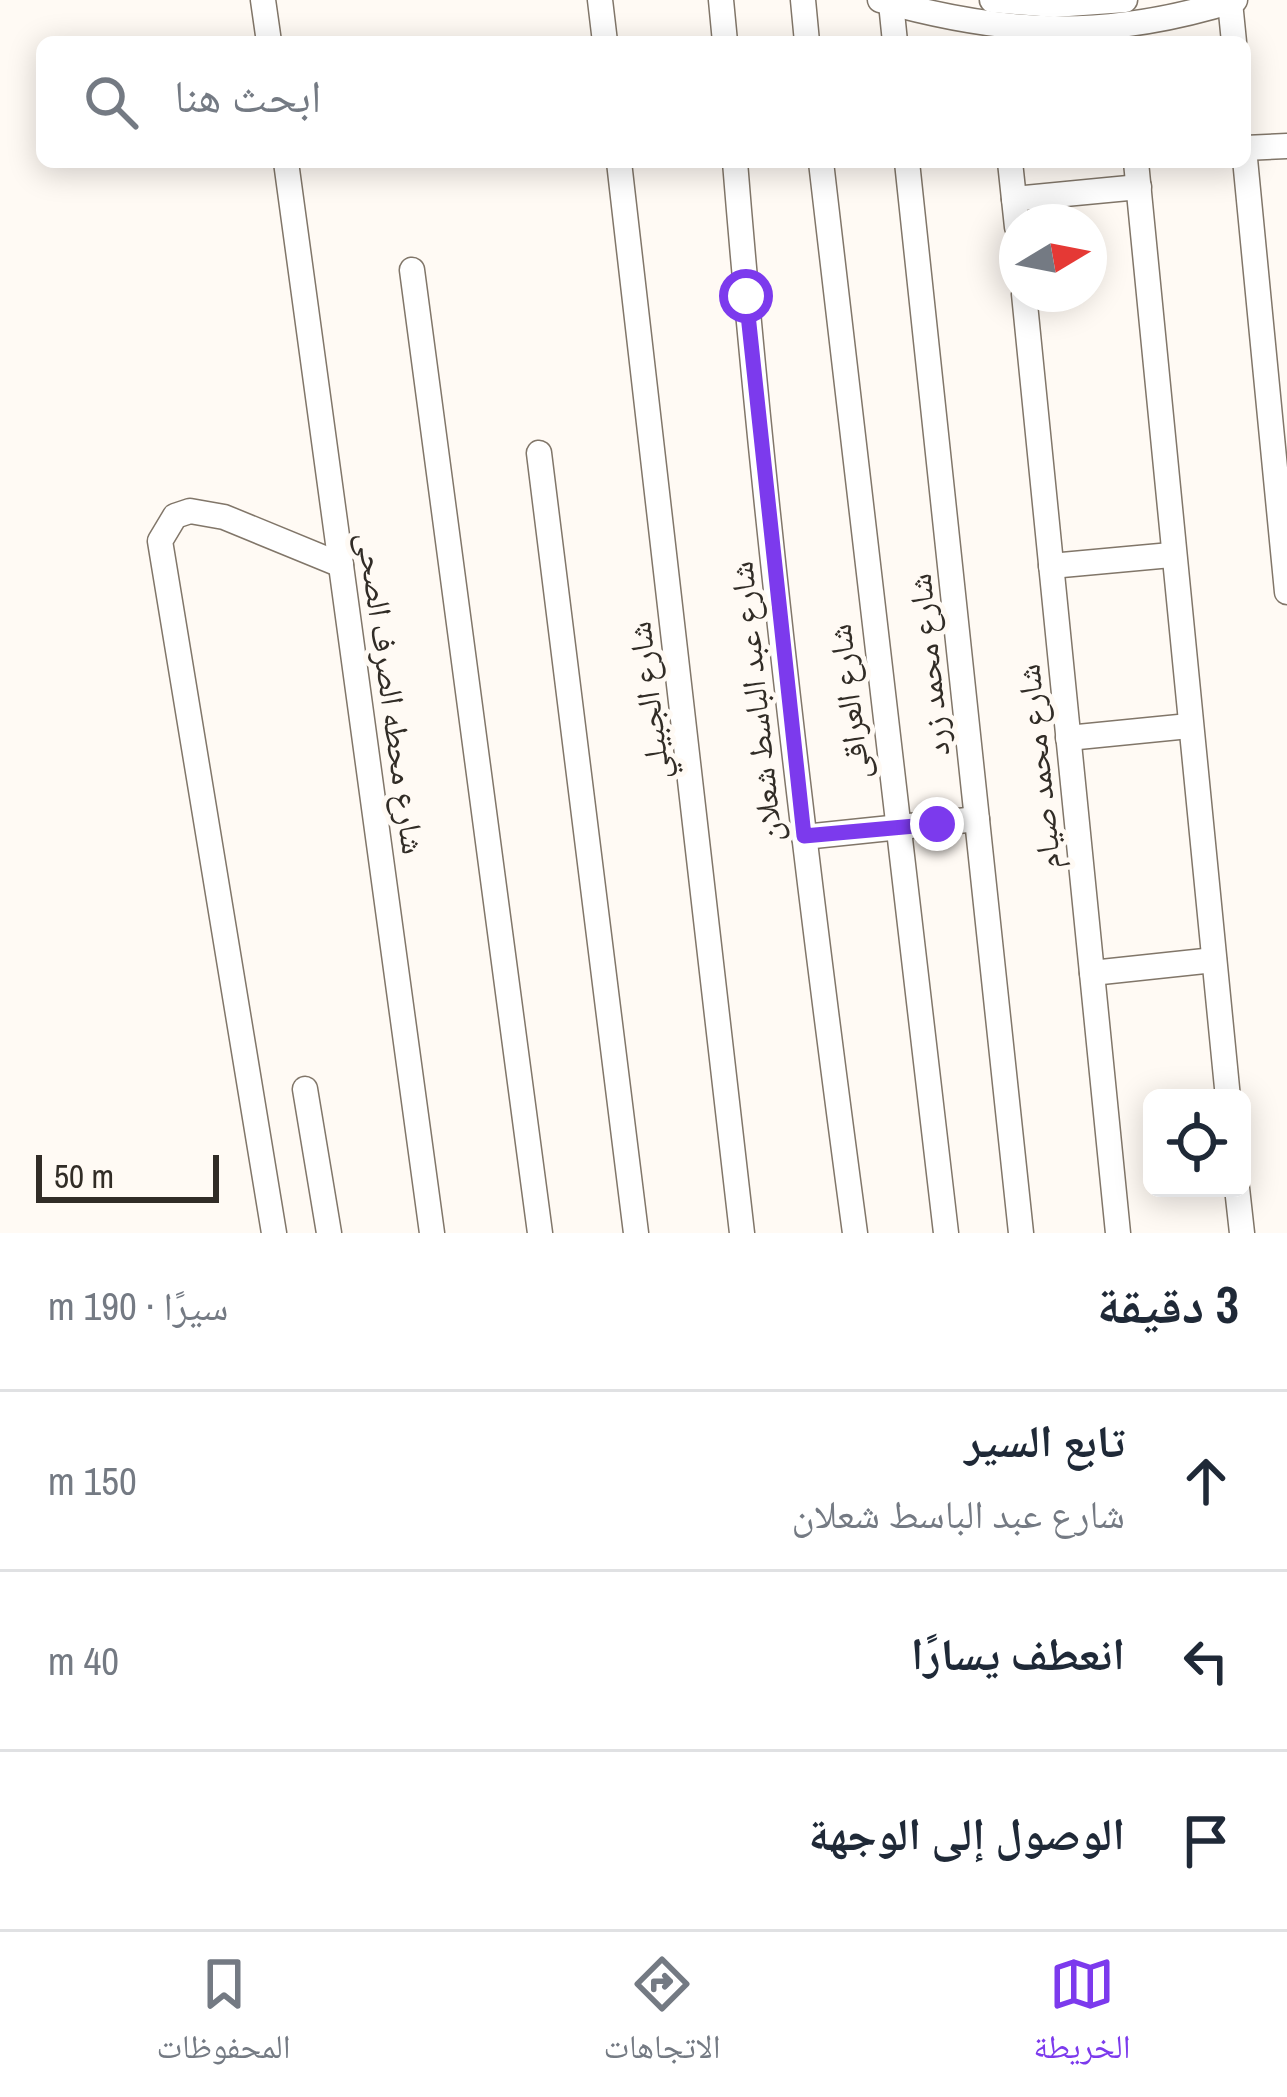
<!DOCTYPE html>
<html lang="ar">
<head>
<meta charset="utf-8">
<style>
	body { margin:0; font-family:"Archivo Narrow","Noto Naskh Arabic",sans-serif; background:#f2f2f3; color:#1f2937; direction:rtl }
	.controls { position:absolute; right:36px; bottom:36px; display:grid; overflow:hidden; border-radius:18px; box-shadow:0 6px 30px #0003 }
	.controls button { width:108px; height:108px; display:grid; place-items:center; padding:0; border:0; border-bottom:3px solid #e0e1e3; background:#fff; color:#1f2937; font:60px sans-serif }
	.compass { position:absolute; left:999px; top:204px; width:108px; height:108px; border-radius:50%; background:#fff; box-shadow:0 6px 30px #0003; rotate:80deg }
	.scale { position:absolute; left:36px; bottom:30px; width:183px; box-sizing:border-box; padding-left:12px; border:6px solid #312c26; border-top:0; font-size:33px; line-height:42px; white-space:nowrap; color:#312c26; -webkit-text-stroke:9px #fffaf4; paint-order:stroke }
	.stop { position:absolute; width:36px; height:36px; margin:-27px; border:9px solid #7c3aed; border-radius:50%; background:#fff }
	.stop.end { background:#7c3aed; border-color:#fff; box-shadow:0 3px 12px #0008 }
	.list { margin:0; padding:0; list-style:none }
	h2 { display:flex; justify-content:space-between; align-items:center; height:156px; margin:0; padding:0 48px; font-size:51px }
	h2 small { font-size:39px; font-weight:400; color:#747a83 }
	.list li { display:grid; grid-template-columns:78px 1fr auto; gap:36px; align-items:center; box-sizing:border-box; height:180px; padding:0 48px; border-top:3px solid #e0e1e3 }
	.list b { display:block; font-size:45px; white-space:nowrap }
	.list p { margin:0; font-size:39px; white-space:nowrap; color:#747a83 }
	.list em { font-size:39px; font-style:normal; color:#747a83 }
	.icon { flex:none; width:66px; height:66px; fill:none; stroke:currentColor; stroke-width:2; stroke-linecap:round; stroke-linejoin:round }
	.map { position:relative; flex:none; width:1287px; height:1233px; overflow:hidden; direction:ltr }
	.search { position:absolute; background:#fff; box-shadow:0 6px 30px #0003; left:36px; right:36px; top:36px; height:132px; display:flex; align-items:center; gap:30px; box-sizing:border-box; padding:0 42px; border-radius:18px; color:#747a83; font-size:45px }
	.sheet { height:696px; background:#fff }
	nav { display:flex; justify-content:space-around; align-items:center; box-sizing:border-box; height:168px; border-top:3px solid #e0e1e3; background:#fff; font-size:33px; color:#747a83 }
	nav a { display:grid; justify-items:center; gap:6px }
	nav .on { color:#7c3aed }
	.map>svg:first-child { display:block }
</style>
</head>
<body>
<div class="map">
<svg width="1287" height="1233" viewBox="0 0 1287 1233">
	<rect width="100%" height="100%" fill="#fffaf4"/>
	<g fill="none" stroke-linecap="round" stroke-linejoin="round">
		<defs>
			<g id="minor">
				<path d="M 263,0 L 269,42"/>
				<path d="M 600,0 L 605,42"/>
				<path d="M 721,0 L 725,42"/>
				<path d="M 803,0 L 807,42"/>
				<path d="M 880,0 C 1008,36 1107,40 1235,0"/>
				<path d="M 992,0 L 1054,5 L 1125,0"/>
				<path d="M 1230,2 L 1234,42"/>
				<path d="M 891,3 L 895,42"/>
				<path d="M 1245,148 L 1287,146"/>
				<path d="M 1245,159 L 1287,592"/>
				<path d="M 286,162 L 432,1233"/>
				<path d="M 619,162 L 742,1233"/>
				<path d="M 735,162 C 764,520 807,877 855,1233"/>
				<path d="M 821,162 L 946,1233"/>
				<path d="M 907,162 L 1021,1233"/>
				<path d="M 1010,162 L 1017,227"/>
				<path d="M 1136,162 L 1228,1098"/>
				<path d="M 1014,199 L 1139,187"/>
				<path d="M 412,270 L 540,1233"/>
				<path d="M 1024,294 L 1118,1233"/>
				<path d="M 539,453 L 636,1233"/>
				<path d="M 1051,566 L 1171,555"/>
				<path d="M 1068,738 L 1189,726"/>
				<path d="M 804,837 L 977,819"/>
				<path d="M 1092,973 L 1214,960"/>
				<path d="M 305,1089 L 329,1233"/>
				<path d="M 1237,1188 L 1242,1233"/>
				<path d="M 274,1233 L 160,541 L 175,516 L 190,511 L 224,517 L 341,565"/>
			</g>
		</defs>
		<use href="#minor" stroke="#817669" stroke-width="27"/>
		<use href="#minor" stroke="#fff" stroke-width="24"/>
	</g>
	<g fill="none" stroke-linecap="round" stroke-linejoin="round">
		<path stroke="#7c3aed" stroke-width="15" d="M 746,296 L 804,836 L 937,824"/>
	</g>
	<g text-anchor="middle" stroke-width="10" stroke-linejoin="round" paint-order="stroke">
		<g font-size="33" fill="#312c26" stroke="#fffaf4">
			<text transform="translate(928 665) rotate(-96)" y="12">شارع محمد زرد</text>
			<text transform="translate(392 693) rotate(82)" y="12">شارع محطه الصرف الصحى</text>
			<text transform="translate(648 701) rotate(-97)" y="12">شارع الجبيلي</text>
			<text transform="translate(755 702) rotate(-96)" y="12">شارع عبد الباسط شعلان</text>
			<text transform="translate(848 702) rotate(-97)" y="12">شارع العراقى</text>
			<text transform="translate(1038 767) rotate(-96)" y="12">شارع محمد صيام</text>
		</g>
	</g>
</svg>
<div class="controls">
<button><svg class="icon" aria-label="locate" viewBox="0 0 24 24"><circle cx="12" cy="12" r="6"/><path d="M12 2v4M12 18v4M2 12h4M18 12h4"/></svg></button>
</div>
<svg class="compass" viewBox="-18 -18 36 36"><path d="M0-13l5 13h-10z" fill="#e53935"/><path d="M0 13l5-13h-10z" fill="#747a83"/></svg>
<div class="scale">50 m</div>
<div class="stop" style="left:746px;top:296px"></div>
<div class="stop end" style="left:937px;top:824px"></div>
<div class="search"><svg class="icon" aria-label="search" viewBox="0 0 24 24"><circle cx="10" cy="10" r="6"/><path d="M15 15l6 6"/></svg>ابحث هنا</div>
</div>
<section class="sheet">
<h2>3 دقيقة<small>سيرًا · 190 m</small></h2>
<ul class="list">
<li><svg class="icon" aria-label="ahead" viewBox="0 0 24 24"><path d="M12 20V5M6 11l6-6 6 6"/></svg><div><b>تابع السير</b><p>شارع عبد الباسط شعلان</p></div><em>150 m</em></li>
<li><svg class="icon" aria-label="left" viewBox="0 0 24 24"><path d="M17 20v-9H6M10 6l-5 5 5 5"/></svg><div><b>انعطف يسارًا</b></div><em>40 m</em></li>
<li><svg class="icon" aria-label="arrive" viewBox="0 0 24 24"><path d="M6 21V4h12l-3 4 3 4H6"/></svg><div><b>الوصول إلى الوجهة</b></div></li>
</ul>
</section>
<nav>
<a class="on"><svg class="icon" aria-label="map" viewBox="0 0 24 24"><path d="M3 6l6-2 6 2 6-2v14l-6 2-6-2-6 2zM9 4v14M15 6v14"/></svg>الخريطة</a>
<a><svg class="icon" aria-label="directions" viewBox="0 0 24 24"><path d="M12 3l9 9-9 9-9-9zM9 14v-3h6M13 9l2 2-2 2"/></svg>الاتجاهات</a>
<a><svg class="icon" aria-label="saved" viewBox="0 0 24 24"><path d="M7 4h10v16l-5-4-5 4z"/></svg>المحفوظات</a>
</nav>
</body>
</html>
